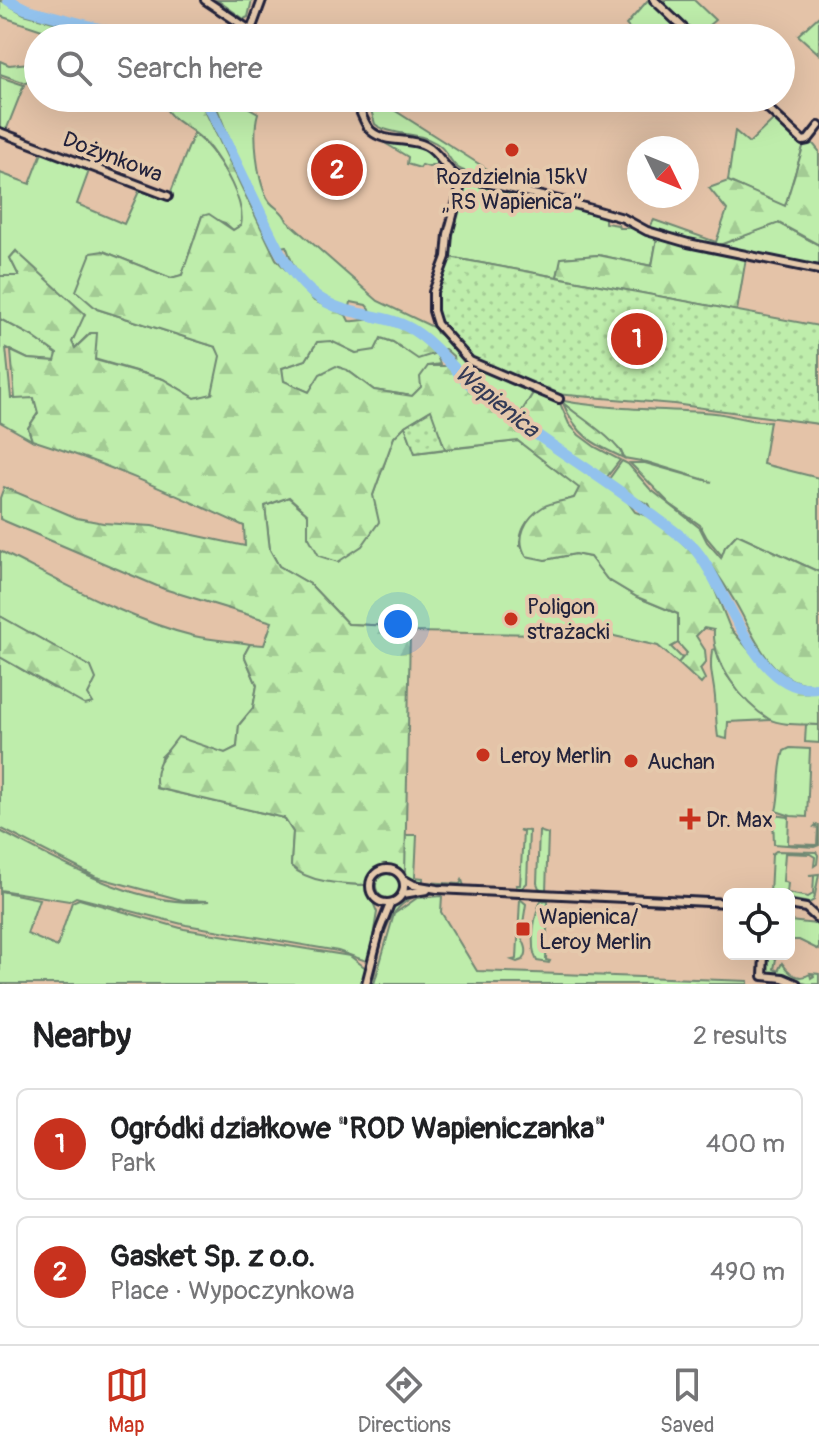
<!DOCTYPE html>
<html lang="en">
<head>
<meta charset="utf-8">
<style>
	body { margin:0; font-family:Pangolin,sans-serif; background:#f2f2f2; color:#202124 }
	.controls { position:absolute; right:24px; bottom:24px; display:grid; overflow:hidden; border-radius:12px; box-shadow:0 8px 32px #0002 }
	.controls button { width:72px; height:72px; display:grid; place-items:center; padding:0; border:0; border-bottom:2px solid #e0e0e0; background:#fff; color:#202124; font:40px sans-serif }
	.compass { position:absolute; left:627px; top:136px; width:72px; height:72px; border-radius:50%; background:#fff; box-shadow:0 8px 32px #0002; rotate:133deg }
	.you { position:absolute; left:398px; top:624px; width:28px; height:28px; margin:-20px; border:6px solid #fff; border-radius:50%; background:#1a73e8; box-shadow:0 0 0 12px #1a73e833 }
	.badge { display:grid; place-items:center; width:52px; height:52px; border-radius:50%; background:#c8321e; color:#fff; font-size:26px; font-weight:700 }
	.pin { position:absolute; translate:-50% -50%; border:4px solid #fff; box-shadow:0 2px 8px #0006 }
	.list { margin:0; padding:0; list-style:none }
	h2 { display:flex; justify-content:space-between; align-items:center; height:104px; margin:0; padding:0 32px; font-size:34px }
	h2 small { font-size:26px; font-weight:400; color:#757577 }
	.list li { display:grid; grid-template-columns:52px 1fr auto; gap:24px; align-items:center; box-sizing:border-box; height:112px; margin:0 16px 16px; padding:0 16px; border:2px solid #e0e0e0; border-radius:12px }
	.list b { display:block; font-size:30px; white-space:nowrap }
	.list p { margin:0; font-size:26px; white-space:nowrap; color:#757577 }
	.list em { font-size:26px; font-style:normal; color:#757577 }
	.icon { flex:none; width:44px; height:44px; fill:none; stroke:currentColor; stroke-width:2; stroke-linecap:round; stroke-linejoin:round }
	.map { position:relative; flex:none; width:819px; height:984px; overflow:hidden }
	.search { position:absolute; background:#fff; box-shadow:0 8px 32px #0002; left:24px; right:24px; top:24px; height:88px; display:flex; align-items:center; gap:20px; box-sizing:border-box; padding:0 28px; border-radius:44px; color:#757577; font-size:30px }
	.sheet { height:360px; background:#fff }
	nav { display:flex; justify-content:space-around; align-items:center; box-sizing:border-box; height:112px; border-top:2px solid #e0e0e0; background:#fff; font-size:22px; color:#757577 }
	nav a { display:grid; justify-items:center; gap:4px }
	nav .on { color:#c8321e }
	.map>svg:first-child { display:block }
</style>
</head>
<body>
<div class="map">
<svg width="819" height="984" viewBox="0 0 819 984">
	<defs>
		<pattern id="forest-firs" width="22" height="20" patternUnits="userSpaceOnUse" patternTransform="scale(2)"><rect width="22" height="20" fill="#beedab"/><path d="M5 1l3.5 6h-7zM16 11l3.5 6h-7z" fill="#a3cb94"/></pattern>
		<pattern id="park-dots" width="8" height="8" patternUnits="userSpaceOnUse" patternTransform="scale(2)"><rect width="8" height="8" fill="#beedab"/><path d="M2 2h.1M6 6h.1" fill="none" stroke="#a3cb94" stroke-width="1.8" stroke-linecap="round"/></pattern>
	</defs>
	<rect width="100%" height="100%" fill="#e4c3a8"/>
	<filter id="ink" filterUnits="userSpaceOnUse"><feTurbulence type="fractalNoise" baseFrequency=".0125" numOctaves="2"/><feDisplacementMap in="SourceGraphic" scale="16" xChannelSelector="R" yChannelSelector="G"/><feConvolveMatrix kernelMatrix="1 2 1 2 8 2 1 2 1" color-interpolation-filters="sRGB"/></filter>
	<g filter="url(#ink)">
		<g fill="#beedab" stroke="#708873" stroke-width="2">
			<path d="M 0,0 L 24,14 L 68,26 L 63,37 L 0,16 Z"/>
			<path d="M 217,0 L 252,0 L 248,17 L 244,19 Z"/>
			<path d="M 648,0 L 651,0 L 692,38 L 639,38 L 626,25 Z"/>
			<path d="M 656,0 L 694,0 L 715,20 L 695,37 Z"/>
			<path d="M 819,16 L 819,54 L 798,35 Z"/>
			<path d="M 0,61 L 9,65 L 30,63 L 35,74 L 26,83 L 0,74 Z"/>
			<path d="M 0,77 L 24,85 L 5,133 L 0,130 Z"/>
			<path d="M 213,98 L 249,98 L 246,106 L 258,113 C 252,133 257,185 270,202 C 277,210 283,210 287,221 L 378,301 L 435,328 L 437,333 L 448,340 L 469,363 L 535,390 L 519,416 L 476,386 L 454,364 L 453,356 L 445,349 L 440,349 L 410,324 L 372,312 L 366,305 L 351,302 L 350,307 C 327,302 304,286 293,264 C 290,258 289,252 286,246 L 281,247 L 235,153 Z"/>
			<path d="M 362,98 L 375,98 L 509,183 L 469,177 L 469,172 C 448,168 452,153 436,143 C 418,132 398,136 379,127 L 375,124 L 371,110 Z"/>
			<path d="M 775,118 L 804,144 L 785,207 L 728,181 L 735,131 L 749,143 Z"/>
			<path d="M 194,133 C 215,150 247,197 241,225 L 233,230 L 225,223 L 202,216 L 182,275 L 171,278 L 103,251 L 97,309 L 216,347 L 221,356 L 212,395 L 195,398 L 163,379 L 94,359 L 96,334 L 90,333 L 75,348 L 16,251 L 10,258 L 19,276 L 0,276 L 0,173 L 30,184 L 43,150 L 90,168 L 77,204 L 124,224 L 141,187 L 169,197 Z"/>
			<path d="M 378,139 C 402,141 422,144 440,160 L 440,163 L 429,167 L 422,165 L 420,168 L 407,164 L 408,157 Z"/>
			<path d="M 468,182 L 605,215 L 605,223 L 618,225 L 619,228 L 636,228 L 657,238 L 652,266 L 598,255 L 562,258 L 557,277 L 449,257 L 450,237 L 465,184 Z"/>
			<path d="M 778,223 L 819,245 L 819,267 L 714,247 Z"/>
			<path d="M 0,319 L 32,336 L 57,354 L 56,361 L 28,359 L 6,348 L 11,398 L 34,398 L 38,413 L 28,428 L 32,440 L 0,422 Z"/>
			<path d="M 381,338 L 393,342 L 418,358 L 436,353 L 440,364 L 428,366 L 421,387 L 412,396 L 374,390 L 347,370 L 309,392 L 283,381 L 282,368 L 306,360 L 317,342 L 331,340 L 356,353 Z"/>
			<path d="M 564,401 C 613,410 665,409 715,413 C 734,415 750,423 770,421 L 763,464 L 819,478 L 819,572 L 737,534 L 725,547 L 722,556 L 707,538 L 700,525 L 670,504 L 630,463 L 645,463 L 712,482 L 647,462 L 624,458 L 621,451 L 563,403 Z"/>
			<path d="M 405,426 L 415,453 L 518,441 L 580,488 L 574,498 C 550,505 519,514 520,546 L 545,560 L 575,554 L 590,557 L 607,579 L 637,597 L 678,614 L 678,643 L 671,647 L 682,658 L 678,663 L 658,646 L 610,635 L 410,632 L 393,626 L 348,624 L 310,584 L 279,566 L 270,550 L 265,506 L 288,497 L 308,514 L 308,536 L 373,495 L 394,437 Z"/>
			<path d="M 0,551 C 62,582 126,619 194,636 C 212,640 231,641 250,644 L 244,655 L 257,685 L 253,708 L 239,725 L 237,747 L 226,753 L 170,748 L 161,757 L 156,788 L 284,818 L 293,832 L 291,866 L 344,884 L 366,885 L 377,912 L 369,962 L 338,951 L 186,925 L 76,897 L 69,901 L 0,890 L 0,831 C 61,862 138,909 209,901 L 182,900 L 96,877 L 0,828 L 0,657 L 53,688 L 88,695 L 91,667 L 0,616 Z"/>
			<path d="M 716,649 C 721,679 749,700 770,720 L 728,722 L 727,739 L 718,737 C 716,724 716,710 715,697 C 713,676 709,672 712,650 Z"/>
			<path d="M 806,724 L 819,725 L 819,743 L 805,742 Z"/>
			<path d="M 790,748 L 810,749 L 807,817 L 791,816 L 776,811 C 781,792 777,772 784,751 Z"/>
			<path d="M 773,815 L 789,817 L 788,844 L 817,845 L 818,828 L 814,827 L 816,825 L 819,826 L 819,845 L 814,847 L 774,844 Z"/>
			<path d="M 519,830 L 529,831 L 527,883 L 521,889 L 517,889 L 516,885 L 520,885 L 523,832 Z"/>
			<path d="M 539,831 L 548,834 L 546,891 L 539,888 L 537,883 Z"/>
			<path d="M 405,835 L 417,835 L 415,877 L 423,878 L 423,882 L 460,884 L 462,880 L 464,886 C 452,886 412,887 406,875 C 401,866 405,846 405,835 Z"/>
			<path d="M 776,851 L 816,852 L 818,855 L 817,864 L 814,866 L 815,857 L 810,854 L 785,853 L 783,881 L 788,883 L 787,893 L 808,897 L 813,894 L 814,876 L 809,875 L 819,874 L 814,900 L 809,903 L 789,899 L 789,894 L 770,894 L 772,854 Z"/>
			<circle cx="388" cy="886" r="12"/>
			<path d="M 0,891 L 39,899 L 27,934 L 57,947 L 72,902 L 79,899 L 184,929 L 350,956 L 367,969 L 362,984 L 0,984 Z"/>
			<path d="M 422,893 L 439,893 C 431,895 421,894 414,897 C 381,911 381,954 372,984 L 369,984 L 389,911 L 411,896 Z"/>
			<path d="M 442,896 L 441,912 L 477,971 L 748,981 L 748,984 L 374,984 L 394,914 L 417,898 Z"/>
			<path d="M 520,899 L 526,904 L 521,936 C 524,943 530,951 523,960 L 517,962 L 512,960 L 517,959 Z"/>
			<path d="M 548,900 L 546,960 L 550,961 L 549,963 L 537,961 C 528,945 535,914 541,901 Z"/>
			<path d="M 790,921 L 816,924 L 819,927 L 819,950 L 799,940 L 789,940 Z"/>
			<path d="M 767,954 L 776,959 L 774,969 L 778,971 L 782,963 C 788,972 798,982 810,974 L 811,978 L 814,976 L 811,973 L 819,974 L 819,984 L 807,984 L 770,973 L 766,968 Z"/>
		</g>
		<g fill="url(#forest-firs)" stroke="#708873" stroke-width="2">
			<path d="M 68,26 L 106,38 L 108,38 L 63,38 Z"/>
			<path d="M 160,98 L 199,98 L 276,259 L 314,301 L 346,315 L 349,321 C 359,322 366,319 375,319 C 398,320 420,339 436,353 L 418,359 L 393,342 L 381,338 L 375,350 L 356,353 L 331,341 L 317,342 L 306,360 L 282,368 L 284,381 L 309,392 L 320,374 L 336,366 L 347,370 L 374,390 L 412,396 L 421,387 L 420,377 L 428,366 L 447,366 L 478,394 L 515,422 L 514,426 L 525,433 L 530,432 L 627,501 L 635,512 L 647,516 L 670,531 L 699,559 L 710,578 L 730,628 L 761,664 L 773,676 L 794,688 L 819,691 L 819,725 C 805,724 781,726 769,719 C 742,703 712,662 714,630 L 704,628 L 696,636 L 705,650 L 706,662 L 700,669 L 705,679 L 701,684 L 678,663 L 687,653 L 678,643 L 678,614 L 637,597 L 607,579 L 590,557 L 575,554 L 545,560 L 526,556 C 515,538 525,518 543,507 C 551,502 565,501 574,498 L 579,488 L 518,441 L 445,449 L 430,411 L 405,426 L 394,437 L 373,495 L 379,522 L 362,546 L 338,562 L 319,556 L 308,536 L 308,514 L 289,497 L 265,506 L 270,550 L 279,566 L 310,584 L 348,624 L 393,626 L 410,632 L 405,874 C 390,860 370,864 366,885 C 343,884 308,883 291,866 L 293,832 L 284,818 L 157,788 C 152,765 165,754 178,737 L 225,753 L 237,747 L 239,725 L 253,708 L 257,685 L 244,655 L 250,644 L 264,645 L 272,622 L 164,589 L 0,519 L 0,498 L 4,487 L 77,518 L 103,523 L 152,526 L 245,546 L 244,526 C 174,494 106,463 32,440 L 28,428 L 38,413 L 34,398 L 15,399 L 11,351 L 28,359 L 55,361 L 57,354 L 32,336 L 0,319 L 0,276 L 19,276 L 10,258 L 16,251 L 85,314 L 72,342 L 75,348 L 91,333 L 97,333 L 95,360 L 163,379 L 195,398 L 212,394 L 220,356 L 216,347 L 97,309 L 76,291 L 91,253 L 103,251 L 171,278 L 182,275 L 202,216 L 209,214 L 233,230 L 241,225 C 246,203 222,163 208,146 C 192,124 171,126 160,98 Z"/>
			<path d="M 810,140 L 819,151 L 819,245 L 779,223 L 714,247 L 652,230 L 650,227 L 654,220 L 716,242 L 727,210 L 709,188 L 728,181 L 785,206 L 804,144 Z"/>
			<path d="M 657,238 L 746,258 L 737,311 L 557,277 L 561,258 L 598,255 L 652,266 Z"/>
			<path d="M 535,390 L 559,401 L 569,424 L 579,435 L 595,447 L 620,460 L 606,478 L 534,429 L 529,419 L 523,415 L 519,416 Z"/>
			<path d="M 563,403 C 579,417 617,439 624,458 C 593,444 577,436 563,403 Z"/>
			<path d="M 622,461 L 628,464 L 650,489 L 700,528 L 707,542 L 721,558 L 725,547 L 737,534 L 819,572 L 819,684 C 768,688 754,631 732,597 C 723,582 711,564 700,551 C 687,535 668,523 652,510 L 649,504 L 634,498 L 609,479 Z"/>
			<path d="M 0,616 L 91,667 L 96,679 L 88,695 L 93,703 L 85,705 L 0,657 Z"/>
		</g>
		<g fill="url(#park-dots)" stroke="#708873" stroke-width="2">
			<path d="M 449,257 L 819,326 L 819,424 L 674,404 L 555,394 L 473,359 C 448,338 429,315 439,283 L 443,281 L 442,274 Z"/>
			<path d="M 431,410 L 445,449 L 415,453 L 405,426 Z"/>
		</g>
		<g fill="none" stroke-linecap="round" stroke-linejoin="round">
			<g stroke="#92c2ed" stroke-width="11">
				<path d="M 8,0 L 26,9 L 135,38"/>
				<path d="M 205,98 C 220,129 235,160 250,191 C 267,224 278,258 304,285 C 340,323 382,307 419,334 C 442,350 458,376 480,393 C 532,435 591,469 644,509 C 660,521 678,532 692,546 C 726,580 755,701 819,687"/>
			</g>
			<defs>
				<g id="minor">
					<path d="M 205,0 L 262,38"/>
					<path d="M 654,0 L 694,38"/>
					<path d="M 251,30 L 262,0"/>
					<path d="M 352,98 C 361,107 362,122 371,131 C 386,144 409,137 426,146 C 440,153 444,169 457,176 L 563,201 L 623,218 L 647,231 L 688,243 L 819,270"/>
					<path d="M 757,98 L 803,141 L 808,140 L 819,126"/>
					<path d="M 0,132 L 168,196"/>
					<path d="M 463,178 L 448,234 L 446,257 L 433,292 L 433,311 L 437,324 L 470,361 L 559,399"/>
					<circle cx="387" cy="886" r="17"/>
					<path d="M 403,879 L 414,885 L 437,889 L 729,903"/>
					<path d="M 403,894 L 427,890"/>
					<path d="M 789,905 L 806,908 L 819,920"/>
					<path d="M 764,954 L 763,976 L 783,978 L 797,984"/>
					<path d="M 366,984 L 380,929 L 390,904"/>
				</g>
			</defs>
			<use href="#minor" stroke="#22223b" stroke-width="12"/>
			<use href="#minor" stroke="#e5c9ac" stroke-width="6"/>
		</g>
	</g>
	<g fill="#c8321e" stroke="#e5c9ac" stroke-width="3">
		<circle cx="512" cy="150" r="8"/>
		<circle cx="511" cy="619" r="8"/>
		<circle cx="483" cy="755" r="8"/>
		<circle cx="631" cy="761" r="8"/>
		<path d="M686 807h8v8h8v8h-8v8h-8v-8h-8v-8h8z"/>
		<rect x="515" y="921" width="16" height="16" rx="4"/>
	</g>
	<g text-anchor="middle" stroke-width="8" stroke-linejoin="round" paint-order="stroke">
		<g font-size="22" fill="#22223b" stroke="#e5c9ac">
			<text transform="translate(113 156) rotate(21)" y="8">Dożynkowa</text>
		</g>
		<g font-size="22" fill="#22223b" stroke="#e5c9ac" text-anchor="start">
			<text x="512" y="184" text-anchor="middle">Rozdzielnia 15kV<tspan x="512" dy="25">„RS Wapienica”</tspan></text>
			<text x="527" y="614">Poligon<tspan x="527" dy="25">strażacki</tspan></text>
			<text x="499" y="763">Leroy Merlin</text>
			<text x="647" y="769">Auchan</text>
			<text x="706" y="827">Dr. Max</text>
			<text x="539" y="924">Wapienica/<tspan x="539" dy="25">Leroy Merlin</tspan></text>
		</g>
		<g font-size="24" font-style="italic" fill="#333a56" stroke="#e5c9ac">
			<text transform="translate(497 401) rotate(39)" y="8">Wapienica</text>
		</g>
	</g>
</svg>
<div class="controls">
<button><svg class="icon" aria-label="locate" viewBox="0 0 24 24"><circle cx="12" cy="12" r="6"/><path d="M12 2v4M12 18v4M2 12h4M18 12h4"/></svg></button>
</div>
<svg class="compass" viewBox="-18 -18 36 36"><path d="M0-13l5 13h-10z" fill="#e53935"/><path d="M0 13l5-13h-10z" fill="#757577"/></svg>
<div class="you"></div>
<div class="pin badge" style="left:637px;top:339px">1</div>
<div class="pin badge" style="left:337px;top:170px">2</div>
<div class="search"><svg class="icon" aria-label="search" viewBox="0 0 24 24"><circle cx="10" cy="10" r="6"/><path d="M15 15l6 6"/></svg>Search here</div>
</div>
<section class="sheet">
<h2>Nearby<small>2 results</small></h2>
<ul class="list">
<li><span class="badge">1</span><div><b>Ogródki działkowe &quot;ROD Wapieniczanka&quot;</b><p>Park</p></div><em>400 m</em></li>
<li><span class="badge">2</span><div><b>Gasket Sp. z o.o.</b><p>Place · Wypoczynkowa</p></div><em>490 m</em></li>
</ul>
</section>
<nav>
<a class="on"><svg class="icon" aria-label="map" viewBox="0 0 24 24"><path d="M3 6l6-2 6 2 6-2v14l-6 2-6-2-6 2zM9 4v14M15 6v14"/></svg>Map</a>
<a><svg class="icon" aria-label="directions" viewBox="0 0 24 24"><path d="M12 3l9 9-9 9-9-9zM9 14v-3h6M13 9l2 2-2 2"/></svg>Directions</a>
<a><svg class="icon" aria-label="saved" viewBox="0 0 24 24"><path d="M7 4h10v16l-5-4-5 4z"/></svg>Saved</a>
</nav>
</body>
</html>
